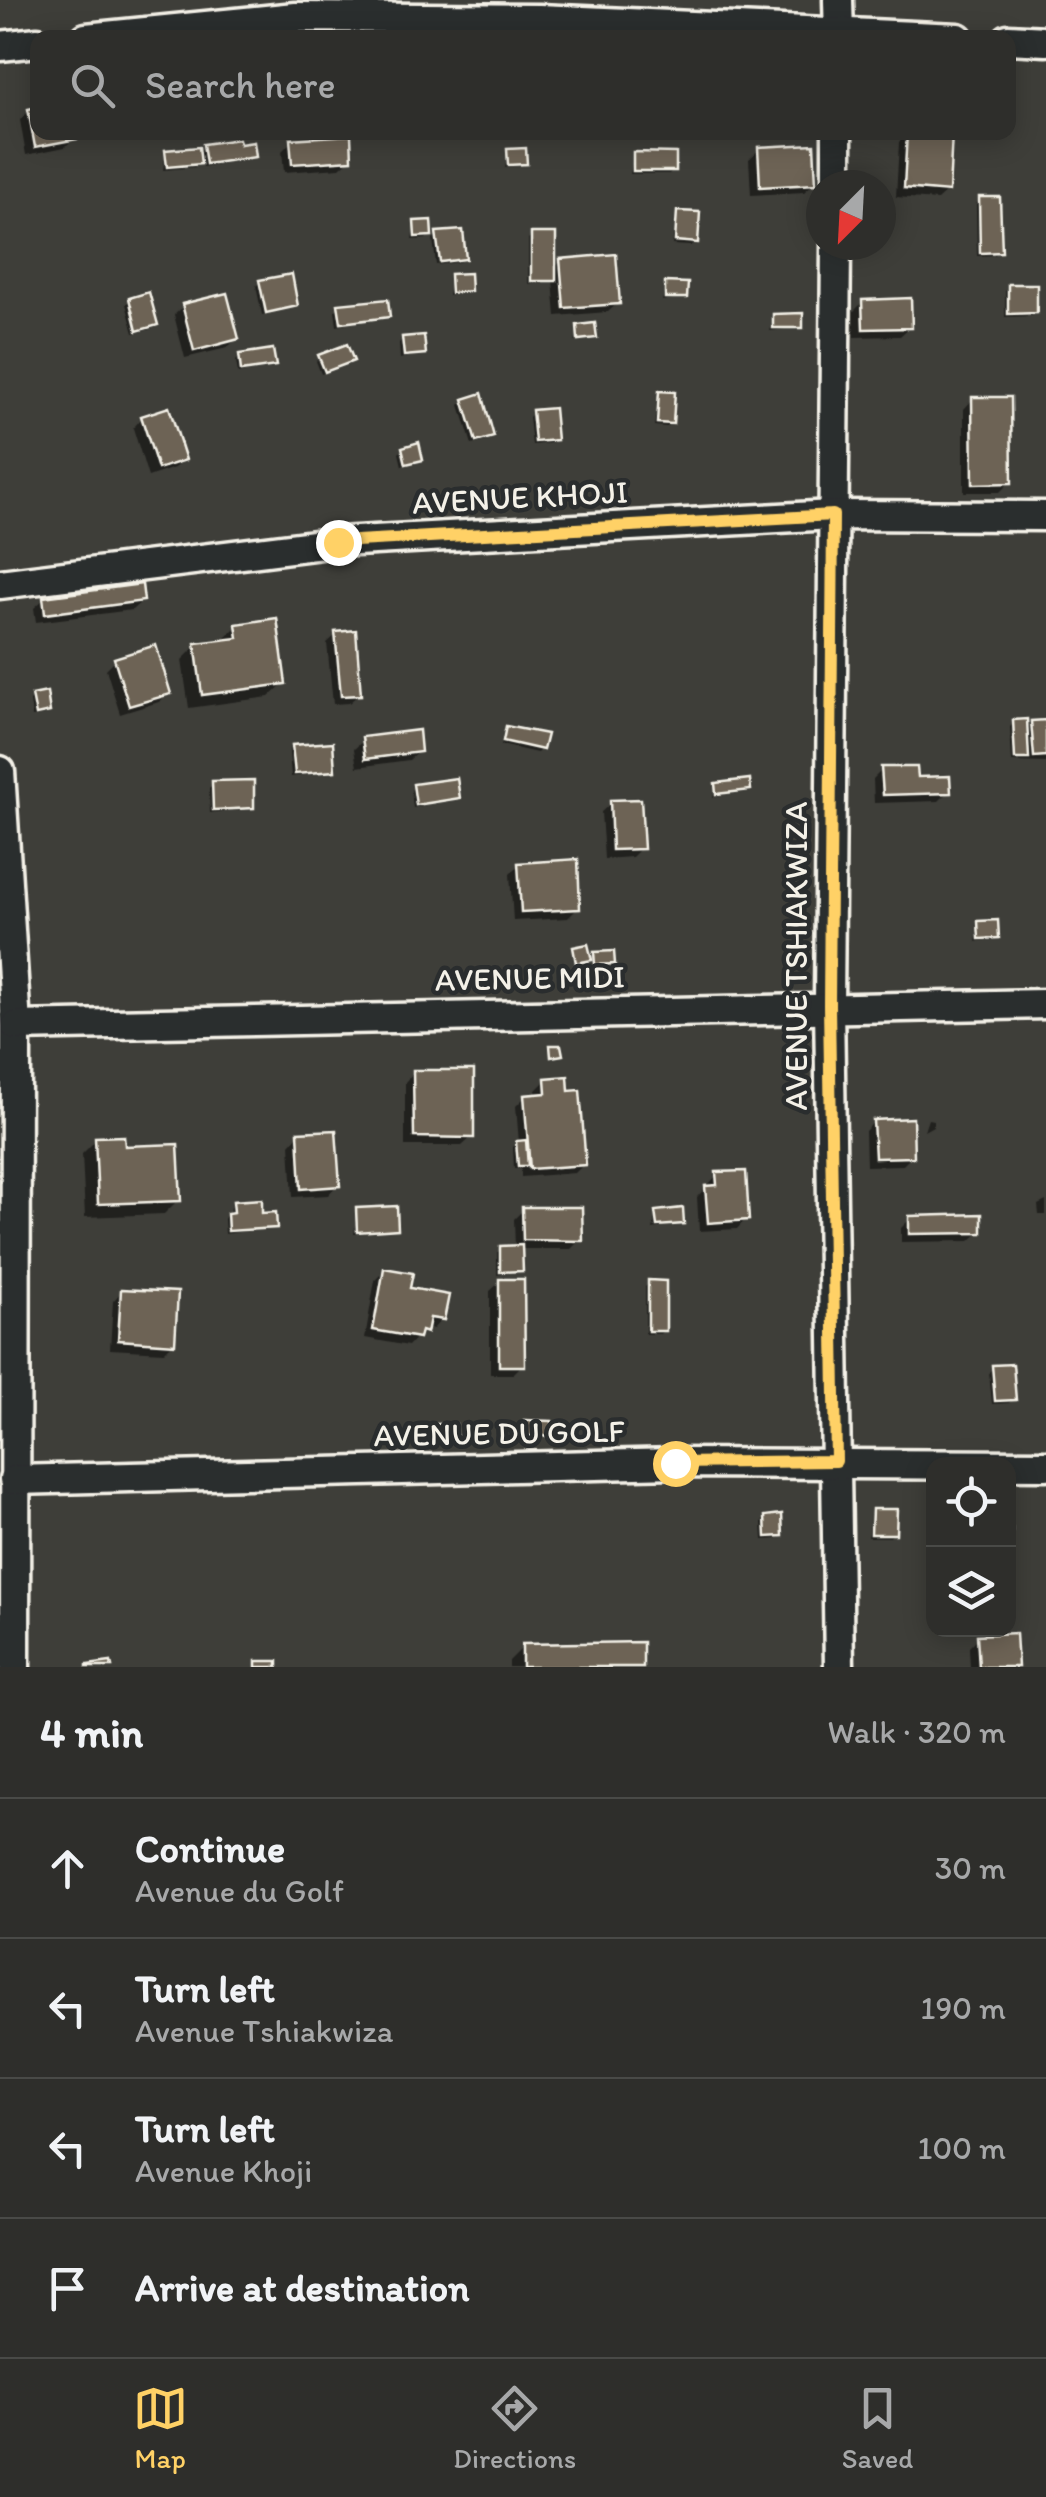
<!DOCTYPE html>
<html lang="en">
<head>
<meta charset="utf-8">
<style>
	body { margin:0; font-family:Itim,sans-serif; background:#3a3a37; color:#f1f3f6 }
	.controls { position:absolute; right:30px; bottom:30px; display:grid; overflow:hidden; border-radius:20px; box-shadow:0 5px 25px #0003 }
	.controls button { width:90px; height:90px; display:grid; place-items:center; padding:0; border:0; border-bottom:2px solid #494a47; background:#2e2e2b; color:#f1f3f6; font:50px sans-serif }
	.compass { position:absolute; left:806px; top:170px; width:90px; height:90px; border-radius:50%; background:#2e2e2b; box-shadow:0 5px 25px #0003; rotate:204deg }
	.stop { position:absolute; width:30px; height:30px; margin:-22px; border:8px solid #ffd166; border-radius:50%; background:#fff }
	.stop.end { background:#ffd166; border-color:#fff; box-shadow:0 2px 10px #0008 }
	.list { margin:0; padding:0; list-style:none }
	h2 { display:flex; justify-content:space-between; align-items:center; height:130px; margin:0; padding:0 40px; font-size:42px }
	h2 small { font-size:32px; font-weight:400; color:#a7a8a9 }
	.list li { display:grid; grid-template-columns:65px 1fr auto; gap:30px; align-items:center; box-sizing:border-box; height:140px; padding:0 40px; border-top:2px solid #494a47 }
	.list b { display:block; font-size:38px; white-space:nowrap }
	.list p { margin:0; font-size:32px; white-space:nowrap; color:#a7a8a9 }
	.list em { font-size:32px; font-style:normal; color:#a7a8a9 }
	.icon { flex:none; width:55px; height:55px; fill:none; stroke:currentColor; stroke-width:2; stroke-linecap:round; stroke-linejoin:round }
	.map { position:relative; flex:none; width:1046px; height:1667px; overflow:hidden }
	.search { position:absolute; background:#2e2e2b; box-shadow:0 5px 25px #0003; left:30px; right:30px; top:30px; height:110px; display:flex; align-items:center; gap:25px; box-sizing:border-box; padding:0 35px; border-radius:20px; color:#a7a8a9; font-size:38px }
	.sheet { height:690px; background:#2e2e2b }
	nav { display:flex; justify-content:space-around; align-items:center; box-sizing:border-box; height:140px; border-top:2px solid #494a47; background:#2e2e2b; font-size:28px; color:#a7a8a9 }
	nav a { display:grid; justify-items:center; gap:5px }
	nav .on { color:#ffd166 }
	.map>svg:first-child { display:block }
</style>
</head>
<body>
<div class="map">
<svg width="1046" height="1667" viewBox="0 0 1046 1667">
	<rect width="100%" height="100%" fill="#3e3e39"/>
	<filter id="ink" filterUnits="userSpaceOnUse"><feTurbulence type="fractalNoise" baseFrequency=".01" numOctaves="2"/><feDisplacementMap in="SourceGraphic" scale="20" xChannelSelector="R" yChannelSelector="G"/><feConvolveMatrix kernelMatrix="1 2 1 2 8 2 1 2 1" color-interpolation-filters="sRGB"/></filter>
	<g filter="url(#ink)">
		<g fill="#0007">
			<path d="M 29,111 L 38,132 L 74,138 L 65,147 L 26,155 L 20,120 Z"/>
			<path d="M 908,133 L 947,191 L 937,200 L 896,197 L 899,142 Z"/>
			<path d="M 292,141 L 350,159 L 340,168 L 284,172 L 282,151 Z"/>
			<path d="M 204,146 L 254,156 L 203,167 L 202,160 L 195,167 L 163,170 L 166,153 L 198,153 Z"/>
			<path d="M 759,150 L 814,183 L 804,192 L 751,195 L 749,159 Z"/>
			<path d="M 508,151 L 524,163 L 505,168 Z"/>
			<path d="M 634,155 L 673,170 L 669,174 L 630,174 Z"/>
			<path d="M 980,200 L 999,251 L 995,255 L 977,256 L 976,204 Z"/>
			<path d="M 678,213 L 695,242 L 691,246 L 672,245 Z"/>
			<path d="M 415,223 L 430,235 L 426,239 L 412,240 Z"/>
			<path d="M 437,235 L 463,258 L 459,262 L 436,265 L 433,239 Z"/>
			<path d="M 532,235 L 553,270 L 561,261 L 618,303 L 608,312 L 556,316 L 553,280 L 528,284 L 528,239 Z"/>
			<path d="M 451,277 L 469,290 L 448,296 Z"/>
			<path d="M 260,282 L 296,305 L 262,315 L 256,286 Z"/>
			<path d="M 666,285 L 684,297 L 662,301 Z"/>
			<path d="M 1009,287 L 1035,312 L 1031,316 L 1005,317 L 1005,291 Z"/>
			<path d="M 130,300 L 155,325 L 151,329 L 134,333 L 126,304 Z"/>
			<path d="M 863,302 L 910,327 L 900,336 L 854,337 L 854,311 Z"/>
			<path d="M 184,306 L 236,339 L 227,348 L 185,358 L 174,315 Z"/>
			<path d="M 339,307 L 388,316 L 337,326 L 335,311 Z"/>
			<path d="M 774,316 L 800,327 L 770,331 Z"/>
			<path d="M 578,328 L 595,337 L 575,342 Z"/>
			<path d="M 403,339 L 423,353 L 400,359 L 399,343 Z"/>
			<path d="M 240,357 L 273,365 L 238,374 L 236,361 Z"/>
			<path d="M 320,357 L 351,360 L 321,374 L 316,361 Z"/>
			<path d="M 660,393 L 671,423 L 667,427 L 654,426 Z"/>
			<path d="M 973,399 L 1010,482 L 1000,492 L 964,492 L 964,409 Z"/>
			<path d="M 464,401 L 492,436 L 488,440 L 472,445 L 460,405 Z"/>
			<path d="M 533,413 L 555,439 L 551,443 L 532,445 L 529,417 Z"/>
			<path d="M 142,418 L 184,459 L 174,468 L 148,477 L 133,428 Z"/>
			<path d="M 403,449 L 420,459 L 402,466 L 399,453 Z"/>
			<path d="M 44,599 L 142,601 L 132,610 L 36,622 L 34,608 Z"/>
			<path d="M 237,626 L 284,683 L 269,697 L 189,708 L 182,660 L 196,646 L 223,640 Z"/>
			<path d="M 337,634 L 359,694 L 349,703 L 333,704 L 327,643 Z"/>
			<path d="M 115,660 L 168,693 L 159,702 L 120,714 L 106,669 Z"/>
			<path d="M 34,697 L 48,711 L 44,715 L 32,717 L 30,701 Z"/>
			<path d="M 1046,722 L 1046,763 L 1012,762 L 1010,727 L 1014,723 L 1025,730 L 1032,723 Z"/>
			<path d="M 507,728 L 541,749 L 537,753 L 501,745 Z"/>
			<path d="M 364,740 L 419,751 L 409,760 L 357,767 L 354,749 Z"/>
			<path d="M 293,747 L 333,770 L 291,777 L 289,751 Z"/>
			<path d="M 882,770 L 915,780 L 948,792 L 939,801 L 874,803 L 873,779 Z"/>
			<path d="M 213,784 L 252,807 L 210,813 L 209,788 Z"/>
			<path d="M 716,785 L 748,789 L 713,797 Z"/>
			<path d="M 415,786 L 457,797 L 413,808 L 411,790 Z"/>
			<path d="M 611,803 L 641,848 L 632,857 L 604,859 L 601,812 Z"/>
			<path d="M 519,865 L 578,908 L 568,918 L 513,921 L 510,874 Z"/>
			<path d="M 979,924 L 997,937 L 976,942 Z"/>
			<path d="M 595,955 L 612,963 L 591,968 Z"/>
			<path d="M 414,1072 L 472,1137 L 462,1146 L 405,1146 L 405,1082 Z"/>
			<path d="M 546,1080 L 584,1164 L 575,1173 L 521,1177 L 521,1169 L 514,1169 L 513,1147 L 519,1143 L 516,1106 L 525,1097 L 537,1096 L 536,1090 Z"/>
			<path d="M 928,1119 L 933,1120 L 933,1126 L 924,1131 Z"/>
			<path d="M 874,1122 L 912,1156 L 903,1165 L 866,1166 L 865,1131 Z"/>
			<path d="M 299,1134 L 337,1185 L 328,1195 L 293,1197 L 290,1144 Z"/>
			<path d="M 96,1140 L 122,1149 L 178,1200 L 164,1214 L 85,1217 L 82,1154 Z"/>
			<path d="M 717,1175 L 746,1219 L 737,1229 L 699,1231 L 697,1197 Z"/>
			<path d="M 1046,1201 L 1046,1215 L 1039,1215 L 1038,1205 Z"/>
			<path d="M 234,1203 L 260,1215 L 275,1227 L 225,1234 L 224,1219 Z"/>
			<path d="M 524,1209 L 580,1240 L 571,1249 L 519,1249 L 521,1270 L 497,1275 L 497,1252 L 515,1248 L 514,1219 Z"/>
			<path d="M 357,1210 L 395,1228 L 354,1234 Z"/>
			<path d="M 656,1213 L 681,1223 L 653,1229 Z"/>
			<path d="M 910,1219 L 980,1232 L 970,1241 L 901,1242 L 901,1228 Z"/>
			<path d="M 384,1271 L 442,1319 L 433,1329 L 426,1327 L 408,1346 L 365,1338 L 375,1280 Z"/>
			<path d="M 500,1282 L 522,1365 L 513,1374 L 490,1374 L 490,1291 Z"/>
			<path d="M 649,1283 L 664,1330 L 660,1334 L 645,1334 L 645,1287 Z"/>
			<path d="M 122,1291 L 173,1343 L 164,1352 L 110,1349 L 113,1301 Z"/>
			<path d="M 993,1368 L 1013,1399 L 1009,1403 L 992,1404 L 989,1372 Z"/>
			<path d="M 525,1423 L 550,1435 L 521,1439 Z"/>
			<path d="M 436,1427 L 454,1439 L 432,1443 Z"/>
			<path d="M 873,1511 L 894,1533 L 890,1537 L 868,1537 Z"/>
			<path d="M 766,1518 L 781,1535 L 777,1539 L 763,1540 L 762,1522 Z"/>
			<path d="M 978,1638 L 1015,1667 L 970,1667 L 969,1647 Z"/>
			<path d="M 523,1647 L 641,1667 L 509,1667 L 509,1661 Z"/>
		</g>
		<g fill="#6d6454" stroke="#f4f1e8" stroke-width="2.5">
			<path d="M 38,107 L 38,132 L 75,132 L 77,139 L 35,147 L 28,109 Z"/>
			<path d="M 907,132 L 952,133 L 949,192 L 904,188 Z"/>
			<path d="M 351,135 L 352,160 L 292,164 L 290,139 Z"/>
			<path d="M 239,139 L 240,144 L 254,142 L 256,157 L 206,164 L 203,144 Z"/>
			<path d="M 814,144 L 816,184 L 760,187 L 758,147 Z"/>
			<path d="M 199,147 L 201,164 L 167,167 L 165,150 Z"/>
			<path d="M 526,148 L 527,164 L 508,165 L 507,149 Z"/>
			<path d="M 633,152 L 676,153 L 676,171 L 633,171 Z"/>
			<path d="M 979,197 L 1000,197 L 1002,252 L 980,253 Z"/>
			<path d="M 677,211 L 700,212 L 698,243 L 675,241 Z"/>
			<path d="M 431,220 L 432,236 L 415,237 L 414,221 Z"/>
			<path d="M 463,230 L 466,259 L 440,262 L 436,232 Z"/>
			<rect x="531" y="233" width="25" height="48"/>
			<path d="M 616,254 L 620,304 L 564,308 L 560,259 Z"/>
			<path d="M 470,273 L 471,291 L 451,293 L 450,274 Z"/>
			<path d="M 292,274 L 298,306 L 266,313 L 259,280 Z"/>
			<path d="M 665,282 L 688,283 L 687,298 L 665,298 Z"/>
			<path d="M 1008,284 L 1037,284 L 1037,313 L 1008,314 Z"/>
			<path d="M 149,292 L 158,325 L 137,331 L 129,298 Z"/>
			<path d="M 227,293 L 239,339 L 194,351 L 182,304 Z"/>
			<path d="M 911,298 L 912,328 L 863,329 L 862,300 Z"/>
			<path d="M 388,299 L 390,317 L 341,323 L 338,304 Z"/>
			<path d="M 803,313 L 803,328 L 773,328 L 773,314 Z"/>
			<path d="M 595,323 L 597,338 L 578,340 L 577,325 Z"/>
			<path d="M 424,335 L 426,354 L 404,356 L 402,337 Z"/>
			<path d="M 347,344 L 354,361 L 325,372 L 318,355 Z"/>
			<path d="M 273,349 L 276,366 L 241,371 L 239,354 Z"/>
			<path d="M 659,391 L 675,392 L 673,424 L 657,423 Z"/>
			<path d="M 482,393 L 494,437 L 476,442 L 463,399 Z"/>
			<path d="M 972,397 L 1011,397 L 1012,483 L 973,484 Z"/>
			<path d="M 169,407 L 186,460 L 158,469 L 141,416 Z"/>
			<path d="M 554,408 L 557,440 L 535,442 L 532,410 Z"/>
			<path d="M 419,442 L 423,460 L 406,464 L 402,447 Z"/>
			<path d="M 142,584 L 144,601 L 45,614 L 43,597 Z"/>
			<path d="M 277,618 L 286,684 L 202,695 L 195,643 L 238,638 L 236,624 Z"/>
			<path d="M 356,630 L 361,695 L 341,696 L 335,632 Z"/>
			<path d="M 156,645 L 171,694 L 129,706 L 114,658 Z"/>
			<path d="M 47,692 L 50,712 L 36,715 L 32,695 Z"/>
			<path d="M 1027,719 L 1029,759 L 1015,759 L 1013,720 Z"/>
			<path d="M 1046,720 L 1046,756 L 1034,757 L 1031,721 Z"/>
			<path d="M 506,726 L 547,734 L 543,750 L 503,741 Z"/>
			<path d="M 419,730 L 421,752 L 365,759 L 362,737 Z"/>
			<path d="M 333,742 L 335,771 L 295,774 L 292,745 Z"/>
			<path d="M 881,767 L 917,767 L 918,777 L 950,776 L 951,793 L 883,795 Z"/>
			<path d="M 457,778 L 460,798 L 416,805 L 413,784 Z"/>
			<path d="M 750,779 L 751,790 L 716,794 L 715,783 Z"/>
			<path d="M 254,780 L 254,808 L 213,810 L 212,781 Z"/>
			<path d="M 641,799 L 644,849 L 612,850 L 610,800 Z"/>
			<path d="M 578,859 L 580,909 L 521,912 L 518,863 Z"/>
			<path d="M 998,920 L 999,938 L 979,939 L 978,921 Z"/>
			<path d="M 588,944 L 592,960 L 576,963 L 573,947 Z"/>
			<path d="M 614,951 L 615,964 L 595,965 L 594,952 Z"/>
			<path d="M 550,1045 L 561,1045 L 563,1055 L 551,1057 Z"/>
			<path d="M 413,1070 L 474,1070 L 474,1138 L 414,1137 Z"/>
			<path d="M 568,1076 L 569,1091 L 580,1090 L 586,1165 L 530,1169 L 524,1095 L 546,1093 L 545,1078 Z"/>
			<path d="M 913,1118 L 914,1157 L 875,1158 L 873,1120 Z"/>
			<path d="M 336,1130 L 340,1186 L 301,1189 L 298,1132 Z"/>
			<path d="M 124,1136 L 125,1146 L 178,1144 L 181,1201 L 98,1204 L 95,1137 Z"/>
			<path d="M 526,1140 L 528,1166 L 518,1166 L 516,1141 Z"/>
			<path d="M 746,1171 L 749,1220 L 708,1223 L 705,1186 L 717,1185 L 716,1172 Z"/>
			<path d="M 262,1199 L 262,1213 L 276,1212 L 277,1228 L 228,1231 L 227,1213 L 234,1212 L 233,1201 Z"/>
			<path d="M 397,1206 L 398,1229 L 357,1232 L 356,1208 Z"/>
			<path d="M 522,1207 L 582,1207 L 583,1241 L 523,1240 Z"/>
			<path d="M 683,1208 L 684,1224 L 657,1226 L 655,1211 Z"/>
			<path d="M 982,1214 L 982,1233 L 909,1234 L 909,1216 Z"/>
			<path d="M 522,1245 L 523,1271 L 500,1272 L 500,1246 Z"/>
			<path d="M 384,1268 L 413,1273 L 410,1288 L 449,1295 L 444,1320 L 430,1318 L 427,1333 L 421,1331 L 419,1338 L 373,1330 Z"/>
			<path d="M 499,1279 L 524,1279 L 525,1366 L 499,1366 Z"/>
			<path d="M 648,1280 L 666,1281 L 666,1331 L 648,1331 Z"/>
			<path d="M 121,1289 L 178,1292 L 175,1344 L 118,1340 Z"/>
			<path d="M 1013,1364 L 1016,1400 L 995,1401 L 992,1365 Z"/>
			<path d="M 524,1420 L 552,1421 L 552,1436 L 524,1436 Z"/>
			<path d="M 435,1424 L 456,1424 L 457,1440 L 435,1440 Z"/>
			<path d="M 872,1509 L 897,1509 L 896,1534 L 871,1534 Z"/>
			<path d="M 782,1514 L 783,1536 L 766,1537 L 765,1516 Z"/>
			<rect x="1008" y="1528" width="4" height="59"/>
			<path d="M 1016,1633 L 1018,1667 L 979,1667 L 977,1635 Z"/>
			<path d="M 643,1642 L 643,1667 L 522,1667 L 522,1644 Z"/>
			<rect x="256" y="1661" width="22" height="6"/>
			<path d="M 111,1662 L 112,1667 L 87,1667 L 87,1665 Z"/>
		</g>
		<g fill="none" stroke-linecap="round" stroke-linejoin="round">
			<defs>
				<g id="minor">
					<path d="M 838,0 L 839,38"/>
					<path d="M 86,38 L 295,17 L 539,19 L 958,38"/>
					<path d="M 1008,39 L 1046,41"/>
					<path d="M 0,46 L 38,42"/>
					<path d="M 837,185 L 837,132"/>
					<path d="M 836,245 L 829,1005 L 839,1667"/>
					<path d="M 0,584 L 338,542 L 833,515 L 1046,516"/>
					<path d="M 0,771 L 16,1026 L 15,1667"/>
					<path d="M 16,1026 L 1046,1004"/>
					<path d="M 14,1480 L 675,1463 L 1046,1465"/>
				</g>
			</defs>
			<use href="#minor" stroke="#f4f1e8" stroke-width="35"/>
			<use href="#minor" stroke="#2a2d2e" stroke-width="28"/>
		</g>
	</g>
	<g fill="none" stroke-linecap="round" stroke-linejoin="round" filter="url(#ink)">
		<path stroke="#ffd166" stroke-width="12" d="M 338,542 L 833,515 L 829,1005 L 836,1461 L 675,1463"/>
	</g>
	<g text-anchor="middle" stroke-width="9" stroke-linejoin="round" paint-order="stroke">
		<g font-size="32" fill="#f4f1e8" stroke="#2a2d2e">
			<text transform="translate(520 497) rotate(-3)" y="11">AVENUE KHOJI</text>
			<text transform="translate(796 956) rotate(-90)" y="11">AVENUE TSHIAKWIZA</text>
			<text transform="translate(530 978) rotate(-1)" y="11">AVENUE MIDI</text>
			<text transform="translate(499 1433) rotate(-1)" y="11">AVENUE DU GOLF</text>
		</g>
	</g>
</svg>
<div class="controls">
<button><svg class="icon" aria-label="locate" viewBox="0 0 24 24"><circle cx="12" cy="12" r="6"/><path d="M12 2v4M12 18v4M2 12h4M18 12h4"/></svg></button>
<button><svg class="icon" aria-label="layers" viewBox="0 0 24 24"><path d="M12 4l9 5-9 5-9-5zM3 14l9 5 9-5"/></svg></button>
</div>
<svg class="compass" viewBox="-18 -18 36 36"><path d="M0-13l5 13h-10z" fill="#e53935"/><path d="M0 13l5-13h-10z" fill="#a7a8a9"/></svg>
<div class="stop" style="left:675px;top:1463px"></div>
<div class="stop end" style="left:338px;top:542px"></div>
<div class="search"><svg class="icon" aria-label="search" viewBox="0 0 24 24"><circle cx="10" cy="10" r="6"/><path d="M15 15l6 6"/></svg>Search here</div>
</div>
<section class="sheet">
<h2>4 min<small>Walk · 320 m</small></h2>
<ul class="list">
<li><svg class="icon" aria-label="ahead" viewBox="0 0 24 24"><path d="M12 20V5M6 11l6-6 6 6"/></svg><div><b>Continue</b><p>Avenue du Golf</p></div><em>30 m</em></li>
<li><svg class="icon" aria-label="left" viewBox="0 0 24 24"><path d="M17 20v-9H6M10 6l-5 5 5 5"/></svg><div><b>Turn left</b><p>Avenue Tshiakwiza</p></div><em>190 m</em></li>
<li><svg class="icon" aria-label="left" viewBox="0 0 24 24"><path d="M17 20v-9H6M10 6l-5 5 5 5"/></svg><div><b>Turn left</b><p>Avenue Khoji</p></div><em>100 m</em></li>
<li><svg class="icon" aria-label="arrive" viewBox="0 0 24 24"><path d="M6 21V4h12l-3 4 3 4H6"/></svg><div><b>Arrive at destination</b></div></li>
</ul>
</section>
<nav>
<a class="on"><svg class="icon" aria-label="map" viewBox="0 0 24 24"><path d="M3 6l6-2 6 2 6-2v14l-6 2-6-2-6 2zM9 4v14M15 6v14"/></svg>Map</a>
<a><svg class="icon" aria-label="directions" viewBox="0 0 24 24"><path d="M12 3l9 9-9 9-9-9zM9 14v-3h6M13 9l2 2-2 2"/></svg>Directions</a>
<a><svg class="icon" aria-label="saved" viewBox="0 0 24 24"><path d="M7 4h10v16l-5-4-5 4z"/></svg>Saved</a>
</nav>
</body>
</html>
